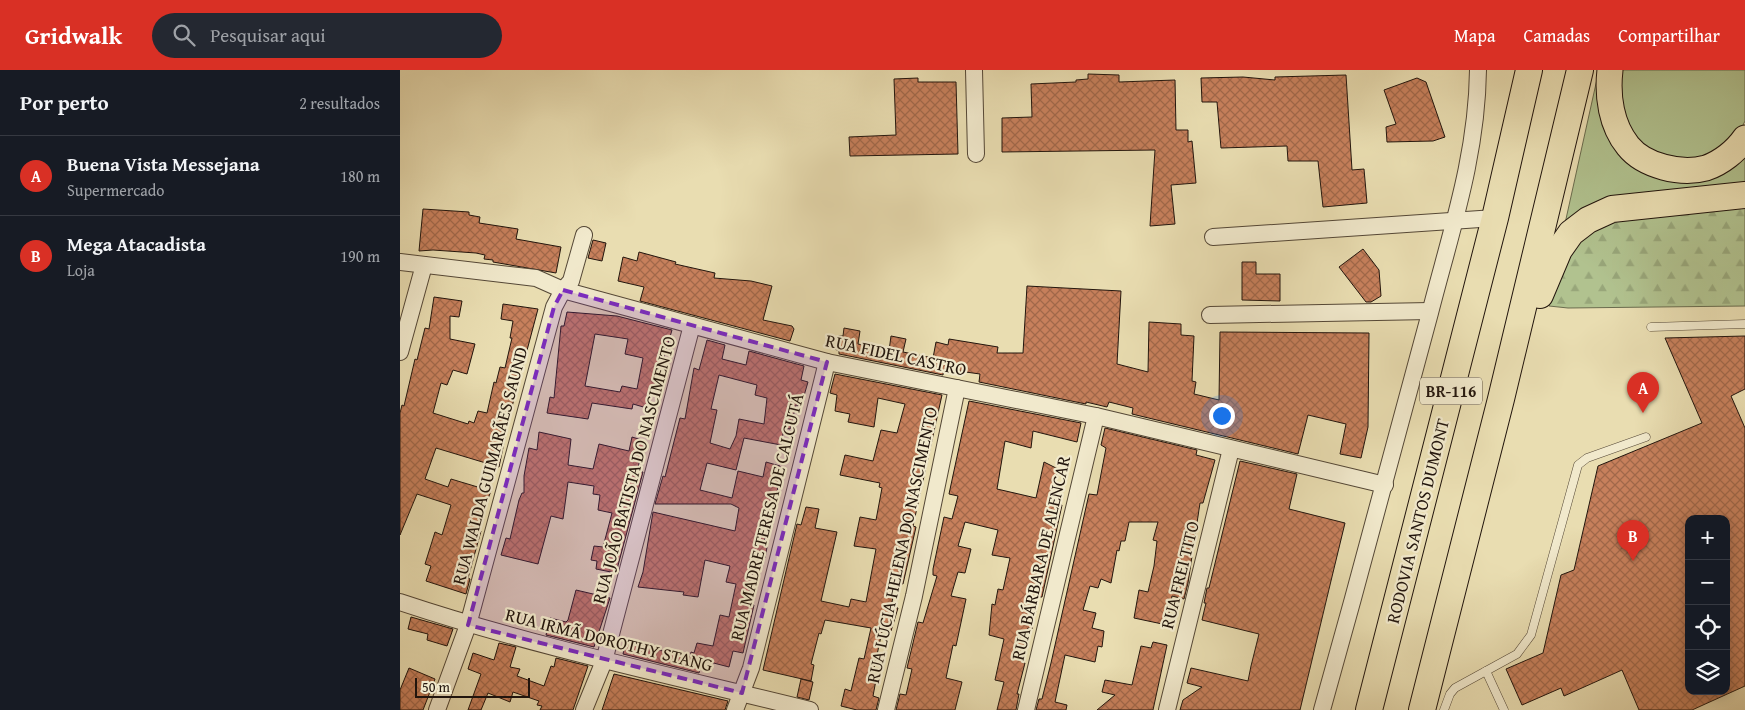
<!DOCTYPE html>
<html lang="pt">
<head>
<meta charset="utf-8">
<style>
	body { margin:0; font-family:"Gentium Book Plus",serif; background:#242831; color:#f1f3f6 }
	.controls { position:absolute; right:15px; bottom:15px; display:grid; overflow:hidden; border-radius:10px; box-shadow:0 2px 12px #0003 }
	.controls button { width:45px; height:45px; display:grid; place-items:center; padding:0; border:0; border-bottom:1px solid #363941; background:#171b24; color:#f1f3f6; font:25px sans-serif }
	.scale { position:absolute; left:15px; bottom:12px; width:115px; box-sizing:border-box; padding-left:5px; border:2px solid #22150d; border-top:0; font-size:14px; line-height:18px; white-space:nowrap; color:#22150d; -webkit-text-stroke:4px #f1e9cc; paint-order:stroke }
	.you { position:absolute; left:821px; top:345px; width:18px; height:18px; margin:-12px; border:4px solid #fff; border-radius:50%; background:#1a73e8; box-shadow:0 0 0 8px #1a73e833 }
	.badge { display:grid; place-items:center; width:32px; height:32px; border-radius:50%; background:#d93025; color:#fff; font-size:16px; font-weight:700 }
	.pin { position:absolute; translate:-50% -41px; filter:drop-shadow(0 1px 2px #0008) }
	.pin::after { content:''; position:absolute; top:26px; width:18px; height:15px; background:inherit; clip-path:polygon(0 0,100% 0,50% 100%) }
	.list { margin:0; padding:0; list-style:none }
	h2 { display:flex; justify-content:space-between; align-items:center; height:65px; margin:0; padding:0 20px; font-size:21px }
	h2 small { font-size:16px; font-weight:400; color:#9ea1a6 }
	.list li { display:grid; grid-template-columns:32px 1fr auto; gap:15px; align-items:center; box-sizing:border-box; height:80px; padding:0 20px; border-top:1px solid #363941 }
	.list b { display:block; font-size:19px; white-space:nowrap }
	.list p { margin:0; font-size:16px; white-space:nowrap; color:#9ea1a6 }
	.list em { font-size:16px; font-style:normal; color:#9ea1a6 }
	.icon { flex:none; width:28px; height:28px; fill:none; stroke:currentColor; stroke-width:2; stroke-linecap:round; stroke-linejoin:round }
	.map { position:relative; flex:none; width:1345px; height:640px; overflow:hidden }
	header { display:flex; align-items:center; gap:30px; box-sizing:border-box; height:70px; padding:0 25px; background:#d93025; color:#fff }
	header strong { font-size:24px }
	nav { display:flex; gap:28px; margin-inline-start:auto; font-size:18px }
	.search { width:350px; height:45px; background:#242831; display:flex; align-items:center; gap:12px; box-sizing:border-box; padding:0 18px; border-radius:28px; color:#9ea1a6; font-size:19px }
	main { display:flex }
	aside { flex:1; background:#171b24 }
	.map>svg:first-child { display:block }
</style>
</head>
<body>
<header>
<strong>Gridwalk</strong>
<div class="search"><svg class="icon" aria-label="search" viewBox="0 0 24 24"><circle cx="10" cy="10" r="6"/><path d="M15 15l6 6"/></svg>Pesquisar aqui</div>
<nav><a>Mapa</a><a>Camadas</a><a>Compartilhar</a></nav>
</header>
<main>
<aside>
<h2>Por perto<small>2 resultados</small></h2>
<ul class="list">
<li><span class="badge">A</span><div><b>Buena Vista Messejana</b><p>Supermercado</p></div><em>180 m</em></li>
<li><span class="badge">B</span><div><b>Mega Atacadista</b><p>Loja</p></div><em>190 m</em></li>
</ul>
</aside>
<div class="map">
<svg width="1345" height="640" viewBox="0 0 1345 640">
	<defs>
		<pattern id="forest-firs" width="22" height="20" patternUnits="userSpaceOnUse" patternTransform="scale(1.25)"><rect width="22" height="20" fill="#b1c28f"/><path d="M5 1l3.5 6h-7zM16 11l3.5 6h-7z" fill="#98a67a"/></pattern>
		<pattern id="building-cross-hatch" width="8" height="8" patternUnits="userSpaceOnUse" patternTransform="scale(1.25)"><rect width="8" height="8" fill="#c7805c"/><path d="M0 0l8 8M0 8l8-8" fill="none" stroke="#a1684a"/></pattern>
	</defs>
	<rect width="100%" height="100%" fill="#e9ddb1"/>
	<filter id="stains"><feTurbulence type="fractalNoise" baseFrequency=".004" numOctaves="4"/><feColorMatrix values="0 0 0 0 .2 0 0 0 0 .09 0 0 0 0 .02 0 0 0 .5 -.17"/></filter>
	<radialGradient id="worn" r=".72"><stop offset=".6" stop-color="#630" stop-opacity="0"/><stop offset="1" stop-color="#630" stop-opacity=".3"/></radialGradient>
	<g fill="#b1c28f" stroke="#6a6c4e">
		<path d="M 1199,0 L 1246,98 L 1345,79 L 1345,116 L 1164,158 Z"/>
		<path d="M 1218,0 L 1345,0 L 1345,51 L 1339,63 L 1303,88 L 1281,91 L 1240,75 L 1225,59 Z"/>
	</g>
	<path fill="url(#forest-firs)" stroke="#6a6c4e" d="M 1345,132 L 1345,236 L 1168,238 L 1149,236 L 1159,201 L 1167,184 L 1200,150 Z"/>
	<g fill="url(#building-cross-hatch)" stroke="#22150d" fill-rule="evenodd">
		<path d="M 688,4 L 719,5 L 719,12 L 775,10 L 776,60 L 788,60 L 788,72 L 792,71 L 796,113 L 771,115 L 775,154 L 750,156 L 755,80 L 602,82 L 602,48 L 632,47 L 631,14 L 676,12 L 676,10 L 688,9 Z"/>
		<path d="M 946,5 L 952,100 L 964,99 L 967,133 L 923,137 L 918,91 L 888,91 L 887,76 L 821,78 L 817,32 L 802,32 L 801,8 L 843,7 L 875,10 L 875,7 Z"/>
		<path d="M 518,8 L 518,12 L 556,12 L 558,84 L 450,86 L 449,67 L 496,65 L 494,9 Z"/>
		<path d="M 1017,8 L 1026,12 L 1045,67 L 1033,71 L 987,72 L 986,57 L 996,54 L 984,20 Z"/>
		<path d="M 23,139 L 69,142 L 69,145 L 80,147 L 79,153 L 118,159 L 116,169 L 161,177 L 156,203 L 93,192 L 93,190 L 84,189 L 85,185 L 76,183 L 33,180 L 19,181 Z"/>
		<path d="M 193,170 L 206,173 L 202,191 L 188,188 Z"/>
		<path d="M 963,179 L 979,200 L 981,226 L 971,232 L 966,232 L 939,197 Z"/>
		<path d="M 239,182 L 276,192 L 275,194 L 315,203 L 314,208 L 351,211 L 372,216 L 363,250 L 392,256 L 394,259 L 390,271 L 240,231 L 244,217 L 218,211 L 223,187 L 237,191 Z"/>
		<path d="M 842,192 L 856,192 L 856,204 L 880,204 L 880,231 L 842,230 Z"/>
		<path d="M 627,216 L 721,221 L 717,294 L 748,302 L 749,252 L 781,254 L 781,265 L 794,266 L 792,311 L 796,312 L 794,324 L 819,330 L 820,262 L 969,263 L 968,357 L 961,388 L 940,384 L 946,354 L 908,345 L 898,384 L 732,344 L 733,338 L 709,332 L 707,337 L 686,332 L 686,334 L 579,312 L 580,304 L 544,299 L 543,305 L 439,284 L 439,281 L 435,279 L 438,266 L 443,266 L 444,258 L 460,261 L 458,274 L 489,281 L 491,266 L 506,269 L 503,282 L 533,288 L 536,272 L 548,275 L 549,269 L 598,277 L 597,283 L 623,283 Z"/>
		<path d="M 34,227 L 62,231 L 59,247 L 50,246 L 50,269 L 75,274 L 67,304 L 53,300 L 47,315 L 41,313 L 33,343 L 68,354 L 69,351 L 74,353 L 78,341 L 87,343 L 94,312 L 96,313 L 100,297 L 105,298 L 112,268 L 110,268 L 113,251 L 101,249 L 103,234 L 138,239 L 109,348 L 99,397 L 36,378 L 25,409 L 48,417 L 51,409 L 91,421 L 76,459 L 81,461 L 68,508 L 70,509 L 66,524 L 26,511 L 31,496 L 25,494 L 35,462 L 42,465 L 51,435 L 17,424 L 0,465 L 0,343 L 2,335 L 4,336 L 15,289 L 17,290 L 25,258 L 29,259 Z"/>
		<path d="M 167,242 L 217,246 L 272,260 L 258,308 L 261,308 L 258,324 L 251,322 L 247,338 L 233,334 L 232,339 L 192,333 L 188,349 L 147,343 L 150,327 L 154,328 L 161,256 L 164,256 ZM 195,264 L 228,269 L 225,284 L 243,288 L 237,319 L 222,316 L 220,322 L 185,316 Z"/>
		<path d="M 1345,266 L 1345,319 L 1331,326 L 1345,358 L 1345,616 L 1292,640 L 1239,640 L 1222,600 L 1164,626 L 1161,618 L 1122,635 L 1106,599 L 1143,583 L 1161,505 L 1174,500 L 1198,396 L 1302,353 L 1265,268 ZM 1289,449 L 1326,449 L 1326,621 L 1289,621 Z"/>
		<path d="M 307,270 L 325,275 L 322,289 L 346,295 L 349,281 L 404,296 L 401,310 L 408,312 L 401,336 L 396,335 L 390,359 L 384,358 L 381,375 L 344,368 L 336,400 L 307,393 L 300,420 L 332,428 L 338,401 L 363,407 L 366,392 L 380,396 L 377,411 L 379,411 L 377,422 L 379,423 L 364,471 L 368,472 L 365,488 L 357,487 L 353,502 L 347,533 L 354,535 L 343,583 L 333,581 L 329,597 L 302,590 L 299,603 L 223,584 L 226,572 L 290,587 L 291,582 L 294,583 L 297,573 L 313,576 L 320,545 L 329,547 L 336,514 L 326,512 L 330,496 L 305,490 L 298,527 L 283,525 L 284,522 L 238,517 L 243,502 L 253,442 L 335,461 L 339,438 L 331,434 L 255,434 L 263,406 L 265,407 L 280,348 L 285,349 L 294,298 L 299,300 ZM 319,305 L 357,315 L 355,325 L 367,328 L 364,354 L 339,349 L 336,366 L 330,379 L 310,373 L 317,340 L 311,339 Z"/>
		<path d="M 435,304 L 542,325 L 513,456 L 516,457 L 503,514 L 496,512 L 491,537 L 498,538 L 491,561 L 483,557 L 472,608 L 476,610 L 473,626 L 479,628 L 476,640 L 457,640 L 441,636 L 445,619 L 451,621 L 459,588 L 464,589 L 471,558 L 425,550 L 421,564 L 419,563 L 411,594 L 414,595 L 411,611 L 363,600 L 397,454 L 401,455 L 406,437 L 419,439 L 415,458 L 437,462 L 421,531 L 449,537 L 451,529 L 466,532 L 476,479 L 454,476 L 460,447 L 476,450 L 482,418 L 479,417 L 480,413 L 440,405 L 445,385 L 473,391 L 481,360 L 497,363 L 505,334 L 478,328 L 474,357 L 448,352 L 450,344 L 435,341 L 437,325 L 430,323 Z"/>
		<path d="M 569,331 L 681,353 L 677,372 L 633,361 L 631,378 L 605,371 L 597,419 L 636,428 L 644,392 L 658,399 L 650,432 L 662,435 L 642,527 L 639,527 L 632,559 L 628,558 L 621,591 L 625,593 L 617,624 L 619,624 L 616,640 L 597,640 L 604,612 L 595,610 L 604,569 L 589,565 L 592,534 L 595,535 L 598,519 L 603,520 L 610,488 L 592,485 L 598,460 L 565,452 L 558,476 L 571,479 L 565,503 L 558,502 L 551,526 L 566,529 L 556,576 L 553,575 L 546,608 L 562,612 L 555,640 L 496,640 L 500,624 L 506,625 L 512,599 L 507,598 L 518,552 L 523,553 L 537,506 L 533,505 L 533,499 L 544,447 L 552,449 L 558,426 L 549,424 Z"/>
		<path d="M 705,358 L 797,380 L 796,385 L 815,390 L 803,433 L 800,433 L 788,513 L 784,529 L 772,526 L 767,555 L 734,548 L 739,520 L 748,522 L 754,496 L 757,471 L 753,470 L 758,452 L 729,452 L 725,471 L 721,471 L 719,481 L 717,480 L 711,513 L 701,509 L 698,518 L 690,516 L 683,540 L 696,543 L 692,558 L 704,561 L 702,577 L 698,576 L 695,592 L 665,585 L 655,632 L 667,635 L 666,640 L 636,640 L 639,629 L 642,629 L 651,593 L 689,424 L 697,425 L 706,378 L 701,375 Z"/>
		<path d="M 139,362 L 171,369 L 168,395 L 193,399 L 199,374 L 229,381 L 232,367 L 245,371 L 237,401 L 243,402 L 216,503 L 196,499 L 197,491 L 191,490 L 194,476 L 203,477 L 212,443 L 198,440 L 200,425 L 193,424 L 194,416 L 168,412 L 163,449 L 151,446 L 138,494 L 101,485 L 106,468 L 110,469 L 119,430 L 122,423 L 124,423 L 124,406 L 129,378 L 137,380 Z"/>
		<path d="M 840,391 L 897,404 L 889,439 L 945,453 L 930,515 L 900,640 L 780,640 L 783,630 L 802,617 L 787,613 L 791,598 L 848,611 L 851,596 L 859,564 L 802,550 L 806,533 L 804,533 L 807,518 L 809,518 Z"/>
		<path d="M 176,520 L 210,528 L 194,577 L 146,565 L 150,548 L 166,552 L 168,550 Z"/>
		<path d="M 11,547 L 53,559 L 47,576 L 27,570 L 28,564 L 8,559 Z"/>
		<path d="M 753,572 L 767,575 L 753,640 L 697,640 L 715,625 L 702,622 L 705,610 L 732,615 L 741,576 L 751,578 Z"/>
		<path d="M 99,573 L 116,577 L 110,597 L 120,599 L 117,606 L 144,616 L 151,596 L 154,597 L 156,588 L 188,596 L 173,640 L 140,640 L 142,636 L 137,635 L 139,631 L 113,622 L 110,632 L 88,623 L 81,640 L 68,640 L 81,604 L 68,599 L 73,583 L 94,590 Z"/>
		<path d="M 9,598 L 35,609 L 23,640 L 0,640 L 0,620 Z"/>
		<path d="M 214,604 L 328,631 L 325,640 L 202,640 Z"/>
		<path d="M 401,609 L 413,612 L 409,630 L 397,627 Z"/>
	</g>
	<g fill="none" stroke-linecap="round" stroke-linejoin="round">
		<defs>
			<g id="service">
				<path d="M 1251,257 L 1345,254"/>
				<path d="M 1086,601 L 1104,640"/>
				<path d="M 1044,640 L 1050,624 L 1055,618 L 1117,584 L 1131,565 L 1178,395 L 1187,388 L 1246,367"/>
			</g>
			<g id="minor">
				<path d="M 574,0 L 576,84"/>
				<path d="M 813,167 L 1095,148"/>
				<path d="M 0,192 L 136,208 L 163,220 L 427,292 L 696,346 L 985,415"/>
				<path d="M 810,245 L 1030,241"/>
				<path d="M 0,282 L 24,195"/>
				<path d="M 0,532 C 135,577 273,606 410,640"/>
				<path d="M 37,640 L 68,555 L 154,237 L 163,220 L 171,211 L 184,165"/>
				<path d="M 184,640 L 204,591 L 292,255"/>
				<path d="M 335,640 L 351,598 L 427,292"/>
				<path d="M 486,640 L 514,526 L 557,318"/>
				<path d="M 626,640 L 696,346"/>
				<path d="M 767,640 L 831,379"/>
				<path d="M 922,640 C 959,508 995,376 1030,243 C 1051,161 1077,86 1078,0"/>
			</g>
			<path id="primary" d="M 1210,0 C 1207,26 1211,55 1228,76 C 1244,96 1281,105 1306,98 C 1321,93 1336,81 1345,68"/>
			<g id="trunk">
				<path d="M 1140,225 L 1159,180 L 1171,163 L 1188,150 L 1212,139 L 1345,125"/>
				<path d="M 969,640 L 1095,148 L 1129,0"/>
				<path d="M 1022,640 L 1101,329 L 1180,0"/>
			</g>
		</defs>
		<use href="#service" stroke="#544736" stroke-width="9"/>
		<use href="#minor" stroke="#544736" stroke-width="18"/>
		<use href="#primary" stroke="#22150d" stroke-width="27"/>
		<use href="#trunk" stroke="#22150d" stroke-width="28"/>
		<use href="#service" stroke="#f1e9cc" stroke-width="8"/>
		<use href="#minor" stroke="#f1e9cc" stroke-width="16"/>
		<use href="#primary" stroke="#e9ddb1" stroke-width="25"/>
		<use href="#trunk" stroke="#e9ddb1" stroke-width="26"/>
	</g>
	<path fill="#7b2cbf" fill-opacity="0.2" stroke="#7b2cbf" stroke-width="4" stroke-dasharray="10 6" stroke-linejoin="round" d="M 163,220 L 427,292 L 342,623 L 68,555 L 154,237 Z"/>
	<g text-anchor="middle" stroke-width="4.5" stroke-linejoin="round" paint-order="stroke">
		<rect fill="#f1e9cc" stroke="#605546" stroke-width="1" x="1020" y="307.5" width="62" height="27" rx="4"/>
		<g font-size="16" font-weight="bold" fill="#22150d">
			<text x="1051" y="327">BR-116</text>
		</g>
		<g font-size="18" fill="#22150d" stroke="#f1e9cc">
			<text transform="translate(496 285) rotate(12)" y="6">RUA FIDEL CASTRO</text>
			<text transform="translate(90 396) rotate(-75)" y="6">RUA WALDA GUIMARÃES SAUND</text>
			<text transform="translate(234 400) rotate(-75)" y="6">RUA JOÃO BATISTA DO NASCIMENTO</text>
			<text transform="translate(367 447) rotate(-76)" y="6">RUA MADRE TERESA DE CALCUTÁ</text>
			<text transform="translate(1018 451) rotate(-76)" y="6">RODOVIA SANTOS DUMONT</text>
			<text transform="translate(502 475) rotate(-78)" y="6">RUA LÚCIA HELENA DO NASCIMENTO</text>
			<text transform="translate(641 488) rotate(-77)" y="6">RUA BÁRBARA DE ALENCAR</text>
			<text transform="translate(780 505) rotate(-76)" y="6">RUA FREI TITO</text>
			<text transform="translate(209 570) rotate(14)" y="6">RUA IRMÃ DOROTHY STANG</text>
		</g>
	</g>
	<rect width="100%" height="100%" filter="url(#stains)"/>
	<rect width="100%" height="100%" fill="url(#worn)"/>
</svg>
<div class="controls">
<button>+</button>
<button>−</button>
<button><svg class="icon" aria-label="locate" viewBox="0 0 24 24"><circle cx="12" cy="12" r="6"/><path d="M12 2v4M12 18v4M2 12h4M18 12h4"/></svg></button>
<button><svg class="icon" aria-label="layers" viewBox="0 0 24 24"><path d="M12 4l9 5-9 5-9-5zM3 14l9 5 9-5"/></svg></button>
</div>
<div class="scale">50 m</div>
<div class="you"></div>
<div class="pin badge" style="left:1243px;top:343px">A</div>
<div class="pin badge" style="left:1233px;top:491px">B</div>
</div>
</main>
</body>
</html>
